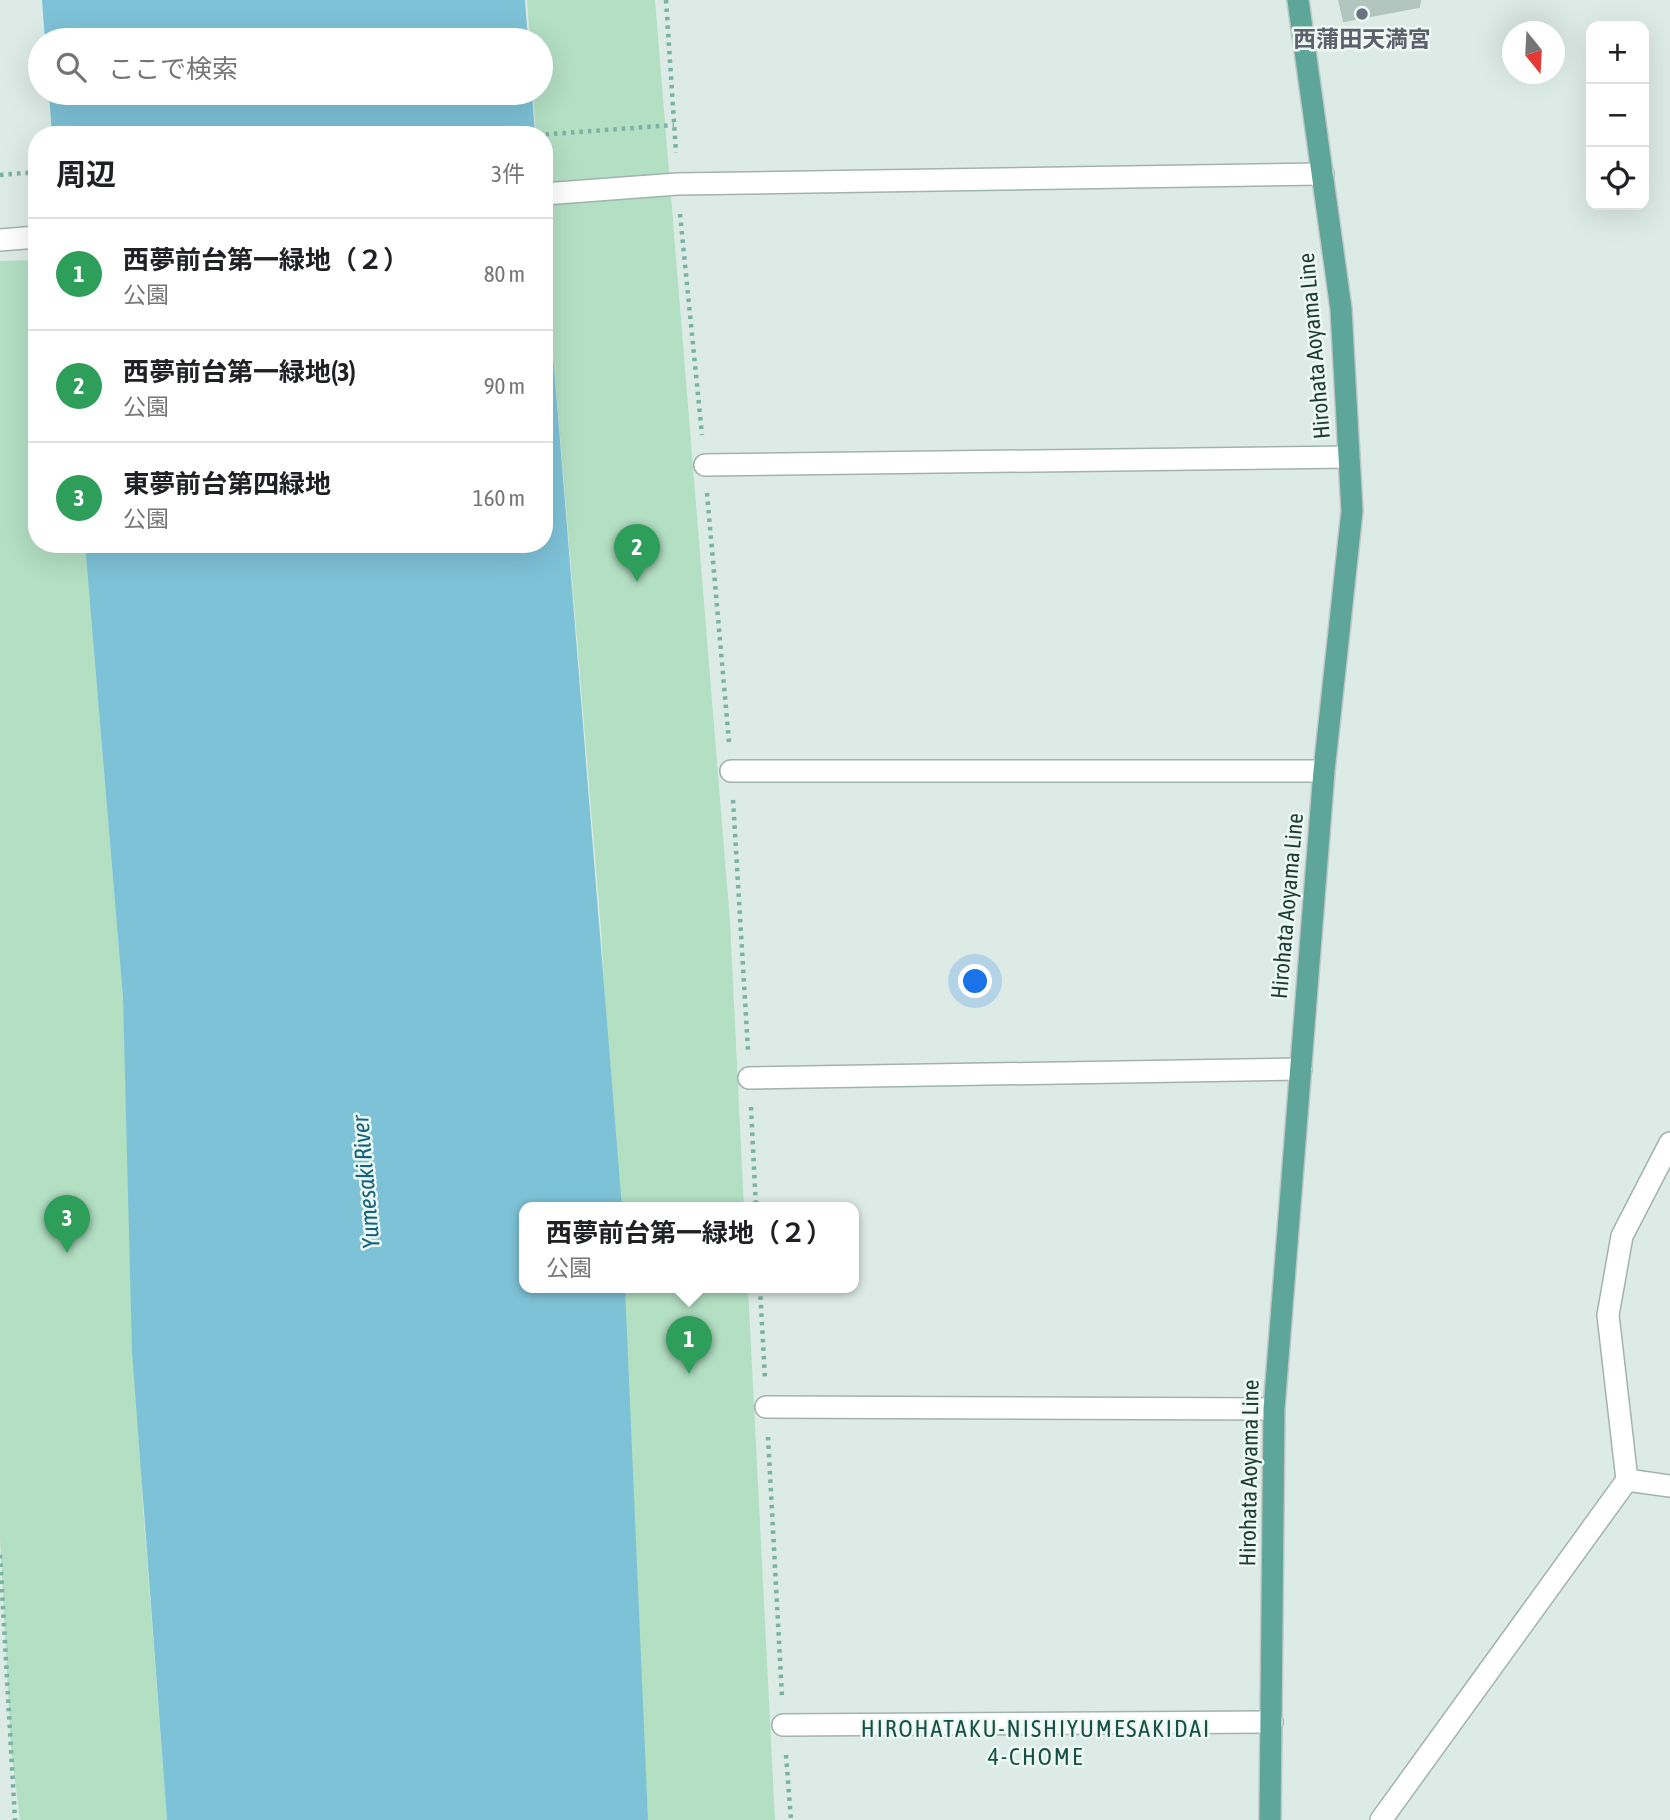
<!DOCTYPE html>
<html lang="ja">
<head>
<meta charset="utf-8">
<style>
	body { margin:0; font-family:"Asap Condensed","Noto Sans JP",sans-serif; background:#f6f6f6; color:#202124 }
	.controls { position:absolute; right:21px; top:21px; display:grid; overflow:hidden; border-radius:14px; box-shadow:0 7px 28px #0002 }
	.controls button { width:63px; height:63px; display:grid; place-items:center; padding:0; border:0; border-bottom:2px solid #e0e0e0; background:#fff; color:#202124; font:35px sans-serif }
	.compass { position:absolute; left:1502px; top:21px; width:63px; height:63px; border-radius:50%; background:#fff; box-shadow:0 7px 28px #0002; rotate:162deg }
	.you { position:absolute; left:976px; top:982px; width:24px; height:24px; margin:-18px; border:5px solid #fff; border-radius:50%; background:#1a73e8; box-shadow:0 0 0 10px #1a73e833 }
	.badge { display:grid; place-items:center; width:46px; height:46px; border-radius:50%; background:#844d34; color:#fff; font-size:23px; font-weight:700 }
	.pin { position:absolute; translate:-50% -58px; filter:drop-shadow(0 2px 4px #0008) }
	.pin::after { content:''; position:absolute; top:37px; width:24px; height:21px; background:inherit; clip-path:polygon(0 0,100% 0,50% 100%) }
	.popup { position:absolute; left:519px; top:1202px; width:340px; height:91px; box-sizing:border-box; display:grid; place-content:center; border-radius:14px; background:#fff; filter:drop-shadow(0 2px 5px #0005); font-size:23px; white-space:nowrap; color:#757577 }
	.popup b { font-size:26px; color:#202124 }
	.popup::after { content:''; position:absolute; left:50%; top:100%; margin-left:-14px; border:14px solid transparent; border-top-color:#fff }
	.list { margin:0; padding:0; list-style:none }
	h2 { display:flex; justify-content:space-between; align-items:center; height:91px; margin:0; padding:0 28px; font-size:30px }
	h2 small { font-size:23px; font-weight:400; color:#757577 }
	.list li { display:grid; grid-template-columns:46px 1fr auto; gap:21px; align-items:center; box-sizing:border-box; height:112px; padding:0 28px; border-top:2px solid #e0e0e0 }
	.list b { display:block; font-size:26px; white-space:nowrap }
	.list p { margin:0; font-size:23px; white-space:nowrap; color:#757577 }
	.list em { font-size:23px; font-style:normal; color:#757577 }
	.icon { flex:none; width:38px; height:38px; fill:none; stroke:currentColor; stroke-width:2; stroke-linecap:round; stroke-linejoin:round }
	.map { position:relative; flex:none; width:1670px; height:1820px; overflow:hidden }
	.search { position:absolute; background:#fff; box-shadow:0 7px 28px #0002; left:28px; top:28px; width:525px; height:77px; display:flex; align-items:center; gap:18px; box-sizing:border-box; padding:0 24px; border-radius:38px; color:#757577; font-size:26px }
	.panel { position:absolute; background:#fff; box-shadow:0 7px 28px #0002; left:28px; top:126px; width:525px; height:427px; border-radius:28px }
	.map>svg:first-child { display:block }
</style>
</head>
<body>
<div class="map">
<svg width="1670" height="1820" viewBox="0 0 1670 1820">
	<rect width="100%" height="100%" fill="#ddebe6"/>
	<g fill="#b3dfc3">
		<path d="M 527,0 L 655,0 L 730,922 L 744,1208 L 616,1208 L 601,929 L 544,242 L 544,135 L 536,135 L 533,93 L 541,93 L 541,40 L 530,40 Z"/>
		<path d="M 37,260 L 37,544 L 85,544 L 123,998 L 143,1508 L 167,1820 L 20,1820 L 11,1748 L 0,1538 L 0,261 Z"/>
		<path d="M 620,1288 L 748,1288 L 775,1820 L 648,1820 Z"/>
	</g>
	<g fill="#7ec2d7">
		<path d="M 42,0 L 525,0 L 528,40 L 45,40 Z"/>
		<path d="M 49,93 L 532,93 L 535,135 L 52,135 Z"/>
		<path d="M 544,242 L 622,1208 L 524,1208 L 524,1288 L 625,1288 L 648,1820 L 167,1820 L 132,1351 L 123,998 L 85,544 L 544,544 Z"/>
	</g>
	<path fill="#b2c6bf" stroke="#afc5be" stroke-width="2" d="M 1339,0 L 1420,0 L 1419,7 L 1344,21 Z"/>
	<g fill="none" stroke-linecap="round" stroke-linejoin="round">
		<defs>
			<g id="minor">
				<path d="M 544,194 L 677,184 L 1323,174"/>
				<path d="M 0,240 L 37,237"/>
				<path d="M 705,465 L 1349,457"/>
				<path d="M 731,771 L 1324,771"/>
				<path d="M 749,1078 L 1301,1069"/>
				<path d="M 766,1407 L 1274,1409"/>
				<path d="M 1627,1480 L 1670,1486"/>
				<path d="M 783,1725 L 1272,1722"/>
				<path d="M 1381,1820 L 1627,1480 L 1608,1315 L 1622,1236 L 1670,1143"/>
			</g>
			<path id="major" d="M 1270,1820 L 1274,1409 L 1324,771 L 1352,511 L 1341,309 L 1298,0"/>
		</defs>
		<use href="#minor" stroke="#a0b3ae" stroke-width="24"/>
		<use href="#major" stroke="#c0c8c7" stroke-width="24"/>
		<g stroke="#7ab2a5" stroke-width="4.5" stroke-dasharray="3.5 5" stroke-linecap="butt">
			<path d="M 666,0 L 676,153"/>
			<path d="M 537,135 L 674,125"/>
			<path d="M 0,175 L 37,172"/>
			<path d="M 680,214 L 702,435"/>
			<path d="M 707,493 L 729,742"/>
			<path d="M 733,800 L 748,1050"/>
			<path d="M 751,1107 L 756,1208"/>
			<path d="M 760,1288 L 765,1379"/>
			<path d="M 768,1437 L 782,1697"/>
			<path d="M 0,1555 L 15,1820"/>
			<path d="M 786,1755 L 791,1820"/>
		</g>
		<use href="#minor" stroke="#fff" stroke-width="21"/>
		<use href="#major" stroke="#5da699" stroke-width="21"/>
	</g>
	<circle fill="#6b7280" stroke="#eef8f3" stroke-width="2.5" cx="1362" cy="14" r="7"/>
	<g text-anchor="middle" stroke-width="5" stroke-linejoin="round" paint-order="stroke">
		<g font-size="23" font-weight="bold" fill="#5b616d" stroke="#eef8f3">
			<text x="1362" y="47">西蒲田天満宮</text>
		</g>
		<g font-size="23" fill="#1d3c36" stroke="#eef8f3">
			<text transform="translate(1314 346) rotate(-95)" y="8">Hirohata Aoyama Line</text>
			<text transform="translate(1287 906) rotate(-85)" y="8">Hirohata Aoyama Line</text>
			<text transform="translate(1249 1473) rotate(-89)" y="8">Hirohata Aoyama Line</text>
		</g>
		<g font-size="24" font-style="italic" fill="#12637e" stroke="#eef8f3">
			<text transform="translate(366 1182) rotate(-95)" y="8">Yumesaki River</text>
		</g>
		<g font-size="24" letter-spacing="2" fill="#175047" stroke="#eef8f3">
			<text x="1036" y="1737">HIROHATAKU-NISHIYUMESAKIDAI<tspan x="1036" dy="28">4-CHOME</tspan></text>
		</g>
	</g>
</svg>
<div class="controls">
<button>+</button>
<button>−</button>
<button><svg class="icon" aria-label="locate" viewBox="0 0 24 24"><circle cx="12" cy="12" r="6"/><path d="M12 2v4M12 18v4M2 12h4M18 12h4"/></svg></button>
</div>
<svg class="compass" viewBox="-18 -18 36 36"><path d="M0-13l5 13h-10z" fill="#e53935"/><path d="M0 13l5-13h-10z" fill="#757577"/></svg>
<div class="you"></div>
<div class="pin badge" style="left:689px;top:1374px;background:#2e9e5b">1</div>
<div class="popup"><b>西夢前台第一緑地（２）</b>公園</div>
<div class="pin badge" style="left:637px;top:582px;background:#2e9e5b">2</div>
<div class="pin badge" style="left:67px;top:1253px;background:#2e9e5b">3</div>
<div class="search"><svg class="icon" aria-label="search" viewBox="0 0 24 24"><circle cx="10" cy="10" r="6"/><path d="M15 15l6 6"/></svg>ここで検索</div>
<section class="panel">
<h2>周辺<small>3件</small></h2>
<ul class="list">
<li><span class="badge" style="background:#2e9e5b">1</span><div><b>西夢前台第一緑地（２）</b><p>公園</p></div><em>80 m</em></li>
<li><span class="badge" style="background:#2e9e5b">2</span><div><b>西夢前台第一緑地(3)</b><p>公園</p></div><em>90 m</em></li>
<li><span class="badge" style="background:#2e9e5b">3</span><div><b>東夢前台第四緑地</b><p>公園</p></div><em>160 m</em></li>
</ul>
</section>
</div>
</body>
</html>
